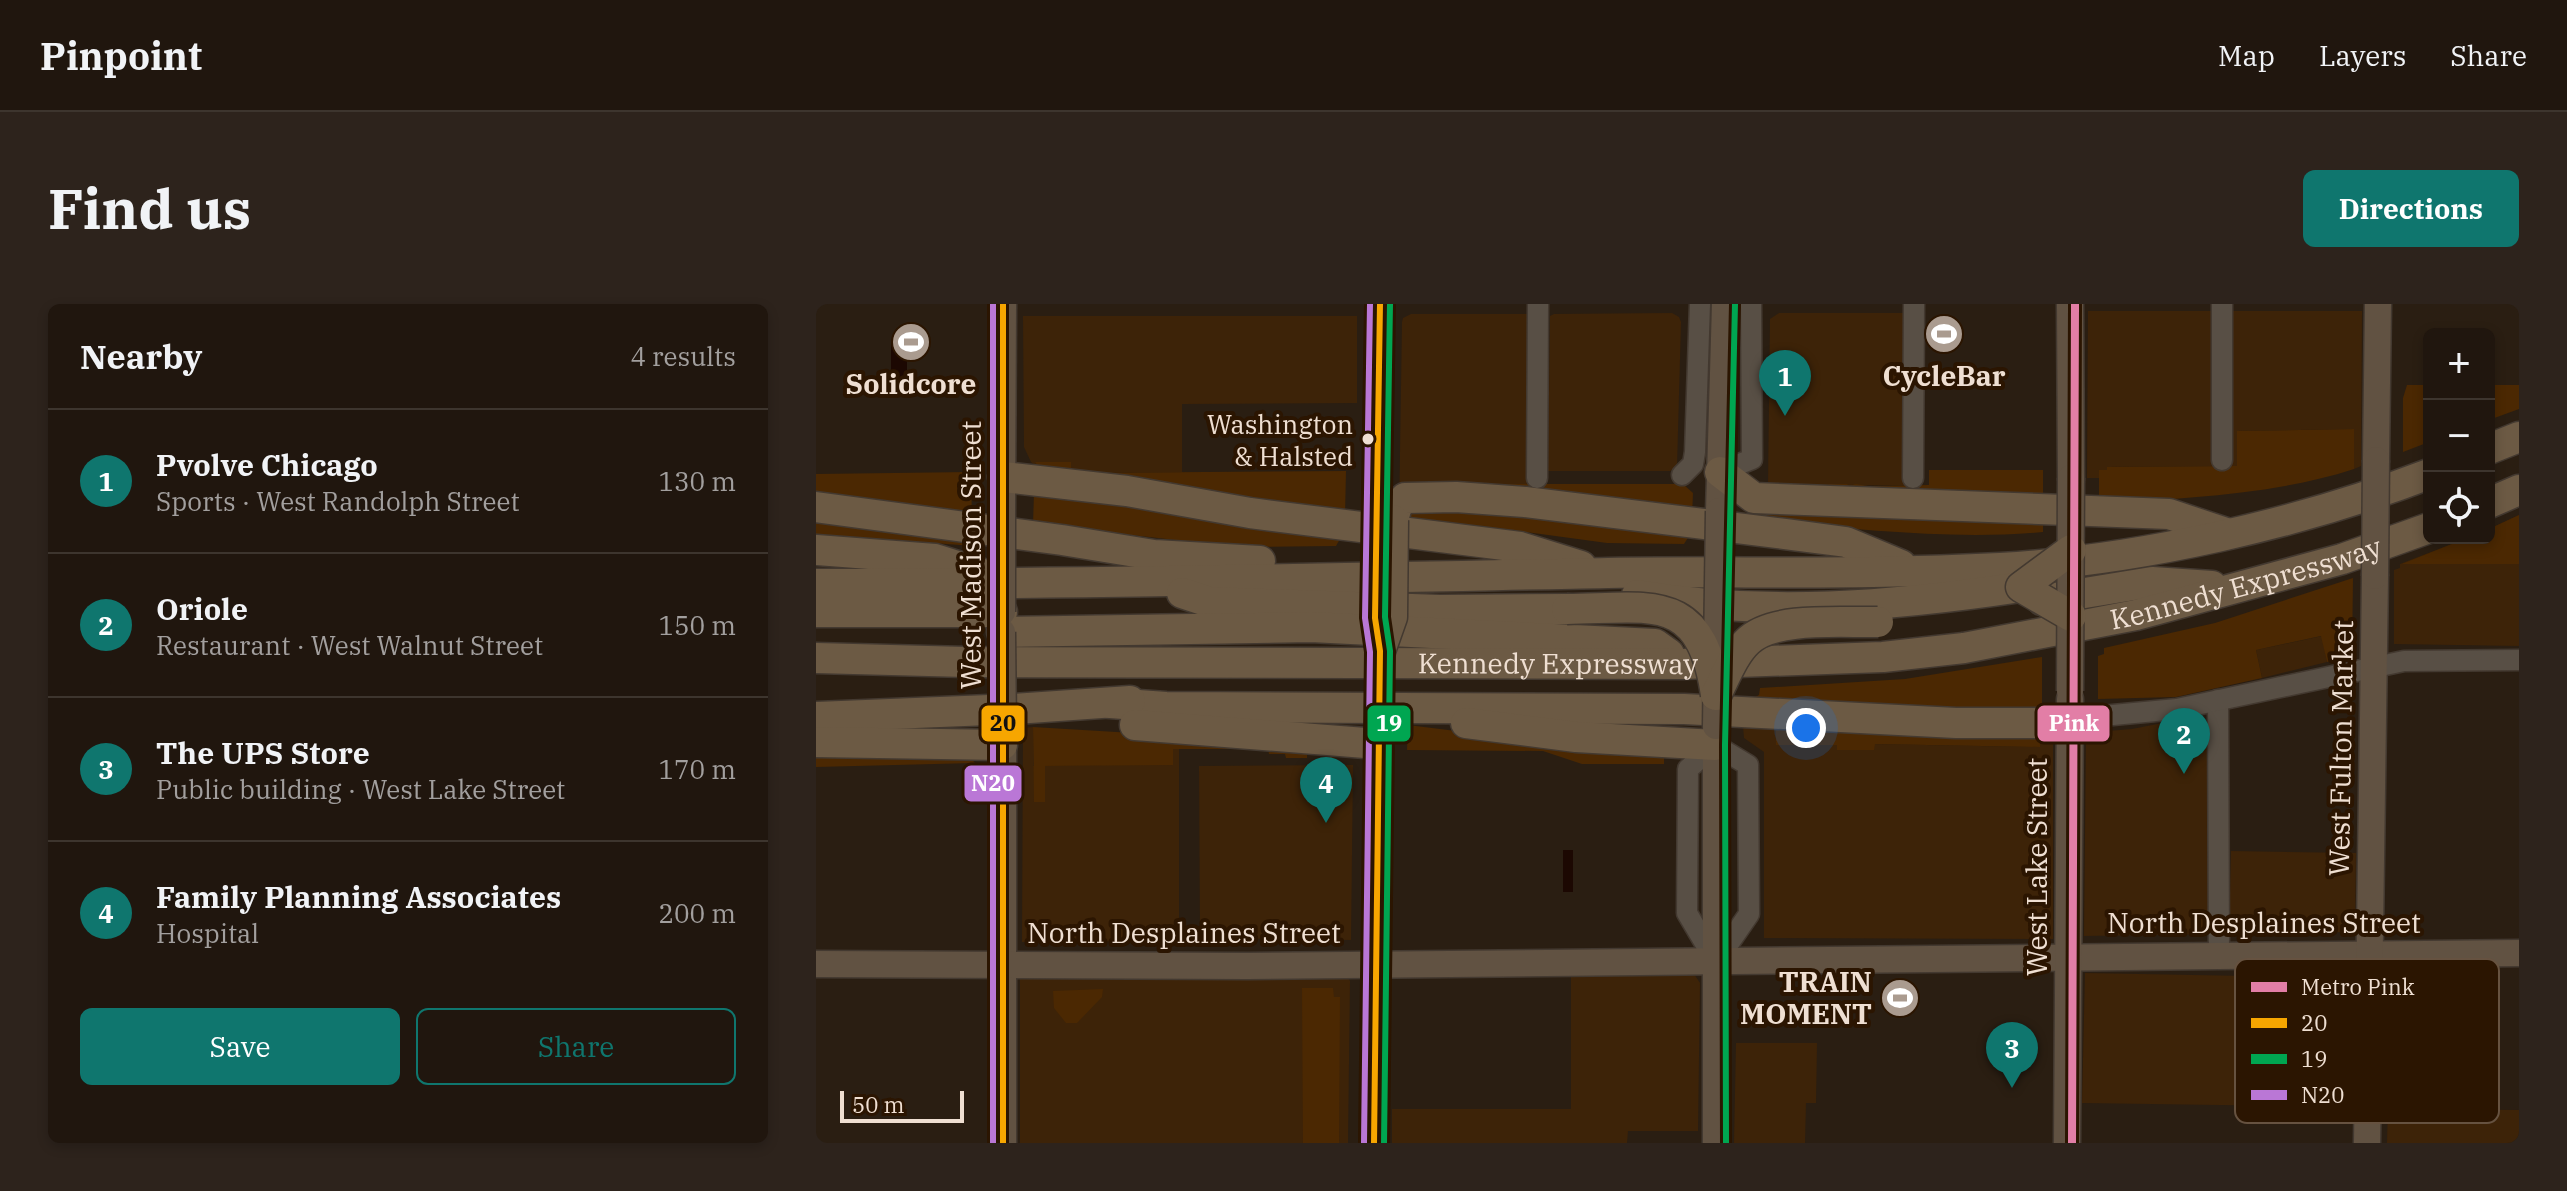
<!DOCTYPE html>
<html lang="en">
<head>
<meta charset="utf-8">
<style>
	body { margin:0; font-family:"IBM Plex Serif",serif; background:#2d231c; color:#f1f3f6 }
	.controls { position:absolute; right:24px; top:24px; display:grid; overflow:hidden; border-radius:12px; box-shadow:0 4px 12px #0003 }
	.controls button { width:72px; height:72px; display:grid; place-items:center; padding:0; border:0; border-bottom:2px solid #3d352e; background:#20160e; color:#f1f3f6; font:40px sans-serif }
	.scale { position:absolute; left:24px; bottom:20px; width:124px; box-sizing:border-box; padding-left:8px; border:4px solid #efdfd2; border-top:0; font-size:22px; line-height:28px; white-space:nowrap; color:#efdfd2; -webkit-text-stroke:6px #2b1501; paint-order:stroke }
	.you { position:absolute; left:990px; top:424px; width:28px; height:28px; margin:-20px; border:6px solid #fff; border-radius:50%; background:#1a73e8; box-shadow:0 0 0 12px #1a73e833 }
	.badge { display:grid; place-items:center; width:52px; height:52px; border-radius:50%; background:#0f766e; color:#fff; font-size:26px; font-weight:700 }
	.pin { position:absolute; translate:-50% -66px; filter:drop-shadow(0 2px 4px #0008) }
	.pin::after { content:''; position:absolute; top:42px; width:28px; height:24px; background:inherit; clip-path:polygon(0 0,100% 0,50% 100%) }
	.list { margin:0; padding:0; list-style:none }
	h2 { display:flex; justify-content:space-between; align-items:center; height:104px; margin:0; padding:0 32px; font-size:34px }
	h2 small { font-size:26px; font-weight:400; color:#a29f9e }
	.list li { display:grid; grid-template-columns:52px 1fr auto; gap:24px; align-items:center; box-sizing:border-box; height:144px; padding:0 32px; border-top:2px solid #3d352e }
	.list b { display:block; font-size:30px; white-space:nowrap }
	.list p { margin:0; font-size:26px; white-space:nowrap; color:#a29f9e }
	.list em { font-size:26px; font-style:normal; color:#a29f9e }
	.actions { display:flex; gap:16px; padding:24px 32px }
	.actions a { flex:1; padding:18px 0; border:2px solid #0f766e; border-radius:12px; text-align:center; font-size:28px; color:#0f766e }
	.actions .main { background:#0f766e; color:#fff }
	.icon { flex:none; width:44px; height:44px; fill:none; stroke:currentColor; stroke-width:2; stroke-linecap:round; stroke-linejoin:round }
	.map { position:relative; flex:none; width:1703px; height:839px; overflow:hidden; border-radius:12px }
	header { display:flex; align-items:center; gap:48px; box-sizing:border-box; height:112px; padding:0 40px; background:#20160e; border-bottom:2px solid #3d352e }
	header strong { font-size:38px }
	nav { display:flex; gap:44px; margin-inline-start:auto; font-size:28px }
	.intro { display:flex; align-items:center; justify-content:space-between; box-sizing:border-box; height:192px; padding:0 48px }
	h1 { margin:0; font-size:56px }
	.button { padding:20px 36px; border-radius:12px; background:#0f766e; color:#fff; font-size:28px; font-weight:700 }
	main { display:flex; gap:48px; padding:0 48px }
	aside { flex:1; background:#20160e; border-radius:12px; box-shadow:0 4px 12px #0003 }
	.map>svg:first-child { display:block }
</style>
</head>
<body>
<header>
<strong>Pinpoint</strong>
<nav><a>Map</a><a>Layers</a><a>Share</a></nav>
</header>
<div class="intro"><h1>Find us</h1><a class="button">Directions</a></div>
<main>
<aside>
<h2>Nearby<small>4 results</small></h2>
<ul class="list">
<li><span class="badge">1</span><div><b>Pvolve Chicago</b><p>Sports · West Randolph Street</p></div><em>130 m</em></li>
<li><span class="badge">2</span><div><b>Oriole</b><p>Restaurant · West Walnut Street</p></div><em>150 m</em></li>
<li><span class="badge">3</span><div><b>The UPS Store</b><p>Public building · West Lake Street</p></div><em>170 m</em></li>
<li><span class="badge">4</span><div><b>Family Planning Associates</b><p>Hospital</p></div><em>200 m</em></li>
</ul>
<div class="actions"><a class="main">Save</a><a>Share</a></div>
</aside>
<div class="map">
<svg width="1703" height="839" viewBox="0 0 1703 839">
	<rect width="100%" height="100%" fill="#2a1e12"/>
	<g fill="#3d2308">
		<path d="M 1272,7 L 1546,7 L 1545,162 L 1538,165 L 1538,125 L 1421,127 L 1422,162 L 1292,163 L 1291,166 L 1283,166 L 1283,174 L 1271,174 Z"/>
		<path d="M 856,9 L 863,13 L 865,18 L 861,163 L 854,167 L 732,167 L 734,12 L 738,10 Z"/>
		<path d="M 963,9 L 1089,9 L 1088,181 L 952,182 L 954,15 Z"/>
		<path d="M 595,10 L 713,10 L 711,180 L 593,180 L 583,216 L 586,18 L 587,14 Z"/>
		<path d="M 207,12 L 541,12 L 541,99 L 366,100 L 366,168 L 255,169 L 254,158 L 220,158 L 221,163 L 215,158 L 208,143 Z"/>
		<path d="M 1703,211 L 1703,342 L 1578,340 L 1578,266 L 1584,264 L 1584,260 L 1651,234 L 1673,234 L 1673,225 Z"/>
		<path d="M 1506,332 L 1511,358 L 1446,374 L 1440,346 Z"/>
		<path d="M 1382,412 L 1393,420 L 1393,630 L 1268,632 L 1270,427 L 1276,424 L 1289,423 L 1292,427 L 1316,425 Z"/>
		<path d="M 927,422 L 960,422 L 960,441 L 1021,441 L 1022,446 L 1058,446 L 1058,440 L 1224,443 L 1224,430 L 1233,430 L 1237,438 L 1237,635 L 948,634 L 948,448 L 928,434 Z"/>
		<path d="M 217,423 L 217,462 L 357,460 L 357,445 L 363,445 L 363,637 L 206,638 L 207,424 Z"/>
		<path d="M 537,461 L 535,636 L 384,634 L 383,462 Z"/>
		<path d="M 1415,547 L 1540,549 L 1539,628 L 1413,630 Z"/>
		<path d="M 1269,669 L 1537,674 L 1535,803 L 1266,799 Z"/>
		<path d="M 878,670 L 884,679 L 882,827 L 812,827 L 811,839 L 576,839 L 576,805 L 755,805 L 755,671 Z"/>
		<path d="M 204,674 L 532,674 L 534,677 L 532,839 L 204,839 Z"/>
		<path d="M 920,739 L 1001,739 L 1000,799 L 990,799 L 989,839 L 918,839 Z"/>
		<path d="M 1572,805 L 1703,806 L 1703,839 L 1571,839 Z"/>
	</g>
	<g fill="#4b2802">
		<path d="M 1591,81 L 1613,81 L 1613,138 L 1587,148 L 1587,94 Z"/>
		<path d="M 1673,81 L 1703,81 L 1703,105 L 1673,116 Z"/>
		<path d="M 1538,125 L 1538,165 C 1455,192 1369,193 1283,201 L 1283,166 L 1291,166 L 1291,163 L 1421,162 L 1421,127 Z"/>
		<path d="M 219,158 L 255,158 L 255,169 L 530,167 L 529,213 L 233,170 L 225,167 Z"/>
		<path d="M 1113,166 L 1227,166 L 1227,197 L 974,182 L 976,180 L 1010,182 L 1013,180 L 1031,180 L 1033,182 L 1040,180 L 1052,182 L 1113,181 Z"/>
		<path d="M 155,168 L 156,218 L 0,194 L 0,170 Z"/>
		<path d="M 592,180 L 867,180 L 877,189 L 876,213 Z"/>
		<path d="M 218,189 L 524,235 L 520,242 L 422,243 L 217,220 Z"/>
		<path d="M 593,204 L 660,206 L 873,232 L 868,240 L 791,239 L 657,221 L 593,218 Z"/>
		<path d="M 939,208 L 1227,214 L 1227,228 C 1130,237 1036,223 939,218 Z"/>
		<path d="M 1703,211 L 1703,260 L 1586,260 L 1651,234 L 1673,234 L 1673,225 Z"/>
		<path d="M 0,212 L 157,231 L 157,242 L 0,230 Z"/>
		<path d="M 1537,274 L 1536,352 L 1511,358 L 1505,332 L 1440,346 L 1446,374 L 1360,393 L 1282,395 L 1282,352 L 1288,350 L 1288,344 L 1399,319 Z"/>
		<path d="M 1226,353 L 1226,410 L 937,394 L 943,391 L 944,384 L 1089,375 Z"/>
		<path d="M 592,421 L 760,442 L 848,448 L 848,460 L 766,460 L 727,447 L 591,446 Z"/>
		<path d="M 960,422 L 1224,430 L 1224,443 L 1059,440 L 1058,446 L 1021,446 L 1021,441 L 960,441 Z"/>
		<path d="M 217,423 L 317,429 L 521,449 L 522,453 L 514,454 L 514,449 L 491,448 L 491,454 L 470,454 L 469,450 L 453,450 L 452,445 L 357,445 L 357,461 L 229,462 L 229,498 L 218,498 Z"/>
		<path d="M 0,445 L 154,453 L 159,459 L 0,463 Z"/>
		<path d="M 486,684 L 517,684 L 518,693 L 524,693 L 523,839 L 487,839 Z"/>
		<path d="M 287,685 L 286,693 L 261,719 L 250,719 L 238,704 L 237,687 Z"/>
	</g>
	<g fill="#1c0802">
		<rect x="75" y="37" width="16" height="45"/>
		<rect x="747" y="546" width="10" height="42"/>
	</g>
	<g fill="none" stroke-linecap="round" stroke-linejoin="round">
		<defs>
			<g id="minor">
				<path d="M 1406,156 L 1406,0"/>
				<path d="M 904,168 L 936,155 L 935,0"/>
				<path d="M 866,171 L 877,160 L 879,148 L 884,0"/>
				<path d="M 721,174 L 722,0"/>
				<path d="M 1097,174 L 1098,0"/>
				<path d="M 1402,396 L 1403,651"/>
				<path d="M 1254,415 L 1361,405 L 1588,357 L 1703,356"/>
				<path d="M 899,441 L 932,461 L 933,610 L 900,658 L 871,609 L 872,465 Z"/>
			</g>
			<g id="major">
				<path d="M 1254,0 L 1255,174"/>
				<path d="M 1560,156 L 1562,0"/>
				<path d="M 903,207 L 909,0"/>
				<path d="M 186,213 L 187,0"/>
				<path d="M 560,215 L 564,0"/>
				<path d="M 187,425 L 187,839"/>
				<path d="M 0,660 L 432,662 L 1703,649"/>
				<path d="M 558,839 L 563,429"/>
				<path d="M 900,839 L 900,423"/>
				<path d="M 1251,839 L 1254,395"/>
				<path d="M 1551,839 L 1559,272"/>
			</g>
			<g id="highway">
				<path d="M 1673,145 L 1703,133"/>
				<path d="M 904,168 L 938,194 L 1353,210 L 1410,229"/>
				<path d="M 187,173 L 311,187 L 434,209 L 704,243 L 765,262"/>
				<path d="M 1673,199 L 1703,186"/>
				<path d="M 0,203 L 246,236 L 338,251 L 444,257"/>
				<path d="M 577,216 L 581,202 L 589,194 L 640,193 L 709,198 L 969,230 L 1030,238 L 1085,261"/>
				<path d="M 0,246 L 119,255 L 170,271"/>
				<path d="M 0,280 C 264,280 528,274 792,269 C 922,267 1053,271 1184,264 C 1324,256 1482,220 1613,170"/>
				<path d="M 366,289 L 393,298 L 624,306 L 751,305"/>
				<path d="M 821,291 C 948,313 1078,302 1205,283"/>
				<path d="M 1226,296 L 1336,278 L 1396,282"/>
				<path d="M 0,308 L 186,308"/>
				<path d="M 186,328 L 495,323 L 839,340 L 853,350"/>
				<path id="s1" d="M 0,354 L 150,358 L 867,360 L 1067,353 L 1148,344 L 1320,311 L 1526,255 L 1613,224"/>
				<path d="M 294,399 L 350,403 L 868,405 L 1140,419 L 1228,419 L 1254,415"/>
				<path d="M 0,413 L 198,405 L 314,397"/>
				<path d="M 650,419 L 760,433 L 899,441"/>
				<path d="M 319,421 L 562,440"/>
				<path d="M 0,438 L 186,441"/>
			</g>
		</defs>
		<use href="#minor" stroke="#433930" stroke-width="23"/>
		<use href="#major" stroke="#433930" stroke-width="29"/>
		<use href="#highway" stroke="#433930" stroke-width="33"/>
		<use href="#minor" stroke="#584f45" stroke-width="20"/>
		<use href="#major" stroke="#615242" stroke-width="26"/>
		<use href="#highway" stroke="#6c5a44" stroke-width="30"/>
		<defs>
			<g id="major-bridge">
				<path d="M 560,215 L 559,314 L 564,347 L 563,429"/>
				<path d="M 1559,272 L 1560,156"/>
				<path d="M 186,308 L 186,213"/>
				<path d="M 186,328 L 187,425"/>
				<path d="M 1254,387 L 1255,174"/>
				<path d="M 900,422 L 903,207"/>
			</g>
			<g id="highway-bridge">
				<path d="M 751,305 C 836,304 885,287 900,391"/>
				<path d="M 1255,312 L 1205,283 L 1255,246"/>
				<path d="M 564,347 L 576,313 L 577,216"/>
				<path d="M 900,391 C 909,374 917,351 932,337 C 958,312 1027,319 1062,318"/>
			</g>
		</defs>
		<use href="#major-bridge" stroke="#433930" stroke-width="29" stroke-linecap="butt"/>
		<use href="#highway-bridge" stroke="#433930" stroke-width="33" stroke-linecap="butt"/>
		<use href="#major-bridge" stroke="#615242" stroke-width="26"/>
		<use href="#highway-bridge" stroke="#6c5a44" stroke-width="30"/>
		<defs>
			<g id="bus-1">
				<path d="M 187,0 L 187,839"/>
				<path d="M 558,839 L 564,347 L 559,314 L 564,0"/>
			</g>
			<g id="bus-2">
				<path d="M 568,839 L 574,347 L 569,313 L 574,0"/>
				<path d="M 910,839 L 909,441 L 919,0"/>
			</g>
			<g id="bus-3">
				<path d="M 177,0 L 177,839"/>
				<path d="M 548,839 L 554,348 L 549,314 L 554,0"/>
			</g>
		</defs>
		<use href="#bus-1" stroke="#2b1501" stroke-width="12"/>
		<use href="#bus-2" stroke="#2b1501" stroke-width="12"/>
		<use href="#bus-3" stroke="#2b1501" stroke-width="12"/>
		<use href="#bus-1" stroke="#f7a600" stroke-width="6"/>
		<use href="#bus-2" stroke="#00a651" stroke-width="6"/>
		<use href="#bus-3" stroke="#ba77d6" stroke-width="6"/>
		<defs>
			<path id="metro-1" d="M 1256,839 L 1259,0"/>
		</defs>
		<use href="#metro-1" stroke="#2b1501" stroke-width="14"/>
		<use href="#metro-1" stroke="#e27ea6" stroke-width="8"/>
	</g>
	<defs>
		<symbol id="stadium-disc" viewBox="-11 -11 22 22"><circle r="9.5" fill="#aa9b8f" stroke="#2b1501"/><path d="M0-5a6.5 5 0 1 0 0 10a6.5 5 0 1 0 0-10ZM-3.5-1.8h7v3.6h-7Z" fill="#fff"/></symbol>
	</defs>
	<g fill-rule="evenodd">
		<use href="#stadium-disc" x="1106" y="8" width="44" height="44"/>
		<use href="#stadium-disc" x="73" y="16" width="44" height="44"/>
		<use href="#stadium-disc" x="1062" y="672" width="44" height="44"/>
	</g>
	<circle fill="#efdfd2" stroke="#2b1501" stroke-width="3" cx="552" cy="135" r="7"/>
	<g text-anchor="middle" stroke-width="8" stroke-linejoin="round" paint-order="stroke">
		<g font-size="26" fill="#efdfd2" stroke="#2b1501" text-anchor="end">
			<text x="537" y="130">Washington<tspan x="537" dy="32">&amp; Halsted</tspan></text>
		</g>
		<g font-size="28" font-weight="bold" fill="#efdfd2" stroke="#2b1501">
			<text x="1128" y="82">CycleBar</text>
			<text x="95" y="90">Solidcore</text>
			<text x="1056" y="688" text-anchor="end">TRAIN<tspan x="1056" dy="32">MOMENT</tspan></text>
		</g>
		<g font-size="28" fill="#efdfd2" stroke="#2b1501">
			<text transform="translate(155 251) rotate(-90)" y="10">West Madison Street</text>
			<text dy="10" stroke="none"><textPath href="#s1" startOffset="1438">Kennedy Expressway</textPath></text>
			<text dy="10" stroke="none"><textPath href="#s1" startOffset="742">Kennedy Expressway</textPath></text>
			<text transform="translate(1525 444) rotate(-89)" y="10">West Fulton Market</text>
			<text transform="translate(1221 563) rotate(-90)" y="10">West Lake Street</text>
			<text x="1448" y="629">North Desplaines Street</text>
			<text x="368" y="639">North Desplaines Street</text>
		</g>
	</g>
	<rect x="1419" y="655" width="264" height="164" rx="12" fill="#2b1501" stroke="#665240" stroke-width="2"/>
	<rect x="1435" y="678" width="36" height="10" fill="#e27ea6"/>
	<rect x="1435" y="714" width="36" height="10" fill="#f7a600"/>
	<rect x="1435" y="750" width="36" height="10" fill="#00a651"/>
	<rect x="1435" y="786" width="36" height="10" fill="#ba77d6"/>
	<g font-size="22" fill="#efdfd2">
		<text x="1485" y="691">Metro Pink</text>
		<text x="1485" y="727">20</text>
		<text x="1485" y="763">19</text>
		<text x="1485" y="799">N20</text>
	</g>
	<g stroke="#2b1501" stroke-width="3">
		<rect x="550" y="400" width="46" height="39" rx="8" fill="#00a651"/>
		<rect x="164" y="400" width="46" height="39" rx="8" fill="#f7a600"/>
		<rect x="1220" y="400" width="75" height="39" rx="8" fill="#e27ea6"/>
		<rect x="147" y="460" width="60" height="39" rx="8" fill="#ba77d6"/>
	</g>
	<g font-size="22" text-anchor="middle" font-weight="bold" fill="#fff">
		<text x="573" y="427">19</text>
		<text x="1258" y="427">Pink</text>
		<text x="177" y="487">N20</text>
	</g>
	<g font-size="22" text-anchor="middle" font-weight="bold" fill="#111">
		<text x="187" y="427">20</text>
	</g>
</svg>
<div class="controls">
<button>+</button>
<button>−</button>
<button><svg class="icon" aria-label="locate" viewBox="0 0 24 24"><circle cx="12" cy="12" r="6"/><path d="M12 2v4M12 18v4M2 12h4M18 12h4"/></svg></button>
</div>
<div class="scale">50 m</div>
<div class="you"></div>
<div class="pin badge" style="left:969px;top:112px">1</div>
<div class="pin badge" style="left:1368px;top:470px">2</div>
<div class="pin badge" style="left:1196px;top:784px">3</div>
<div class="pin badge" style="left:510px;top:519px">4</div>
</div>
</main>
</body>
</html>
